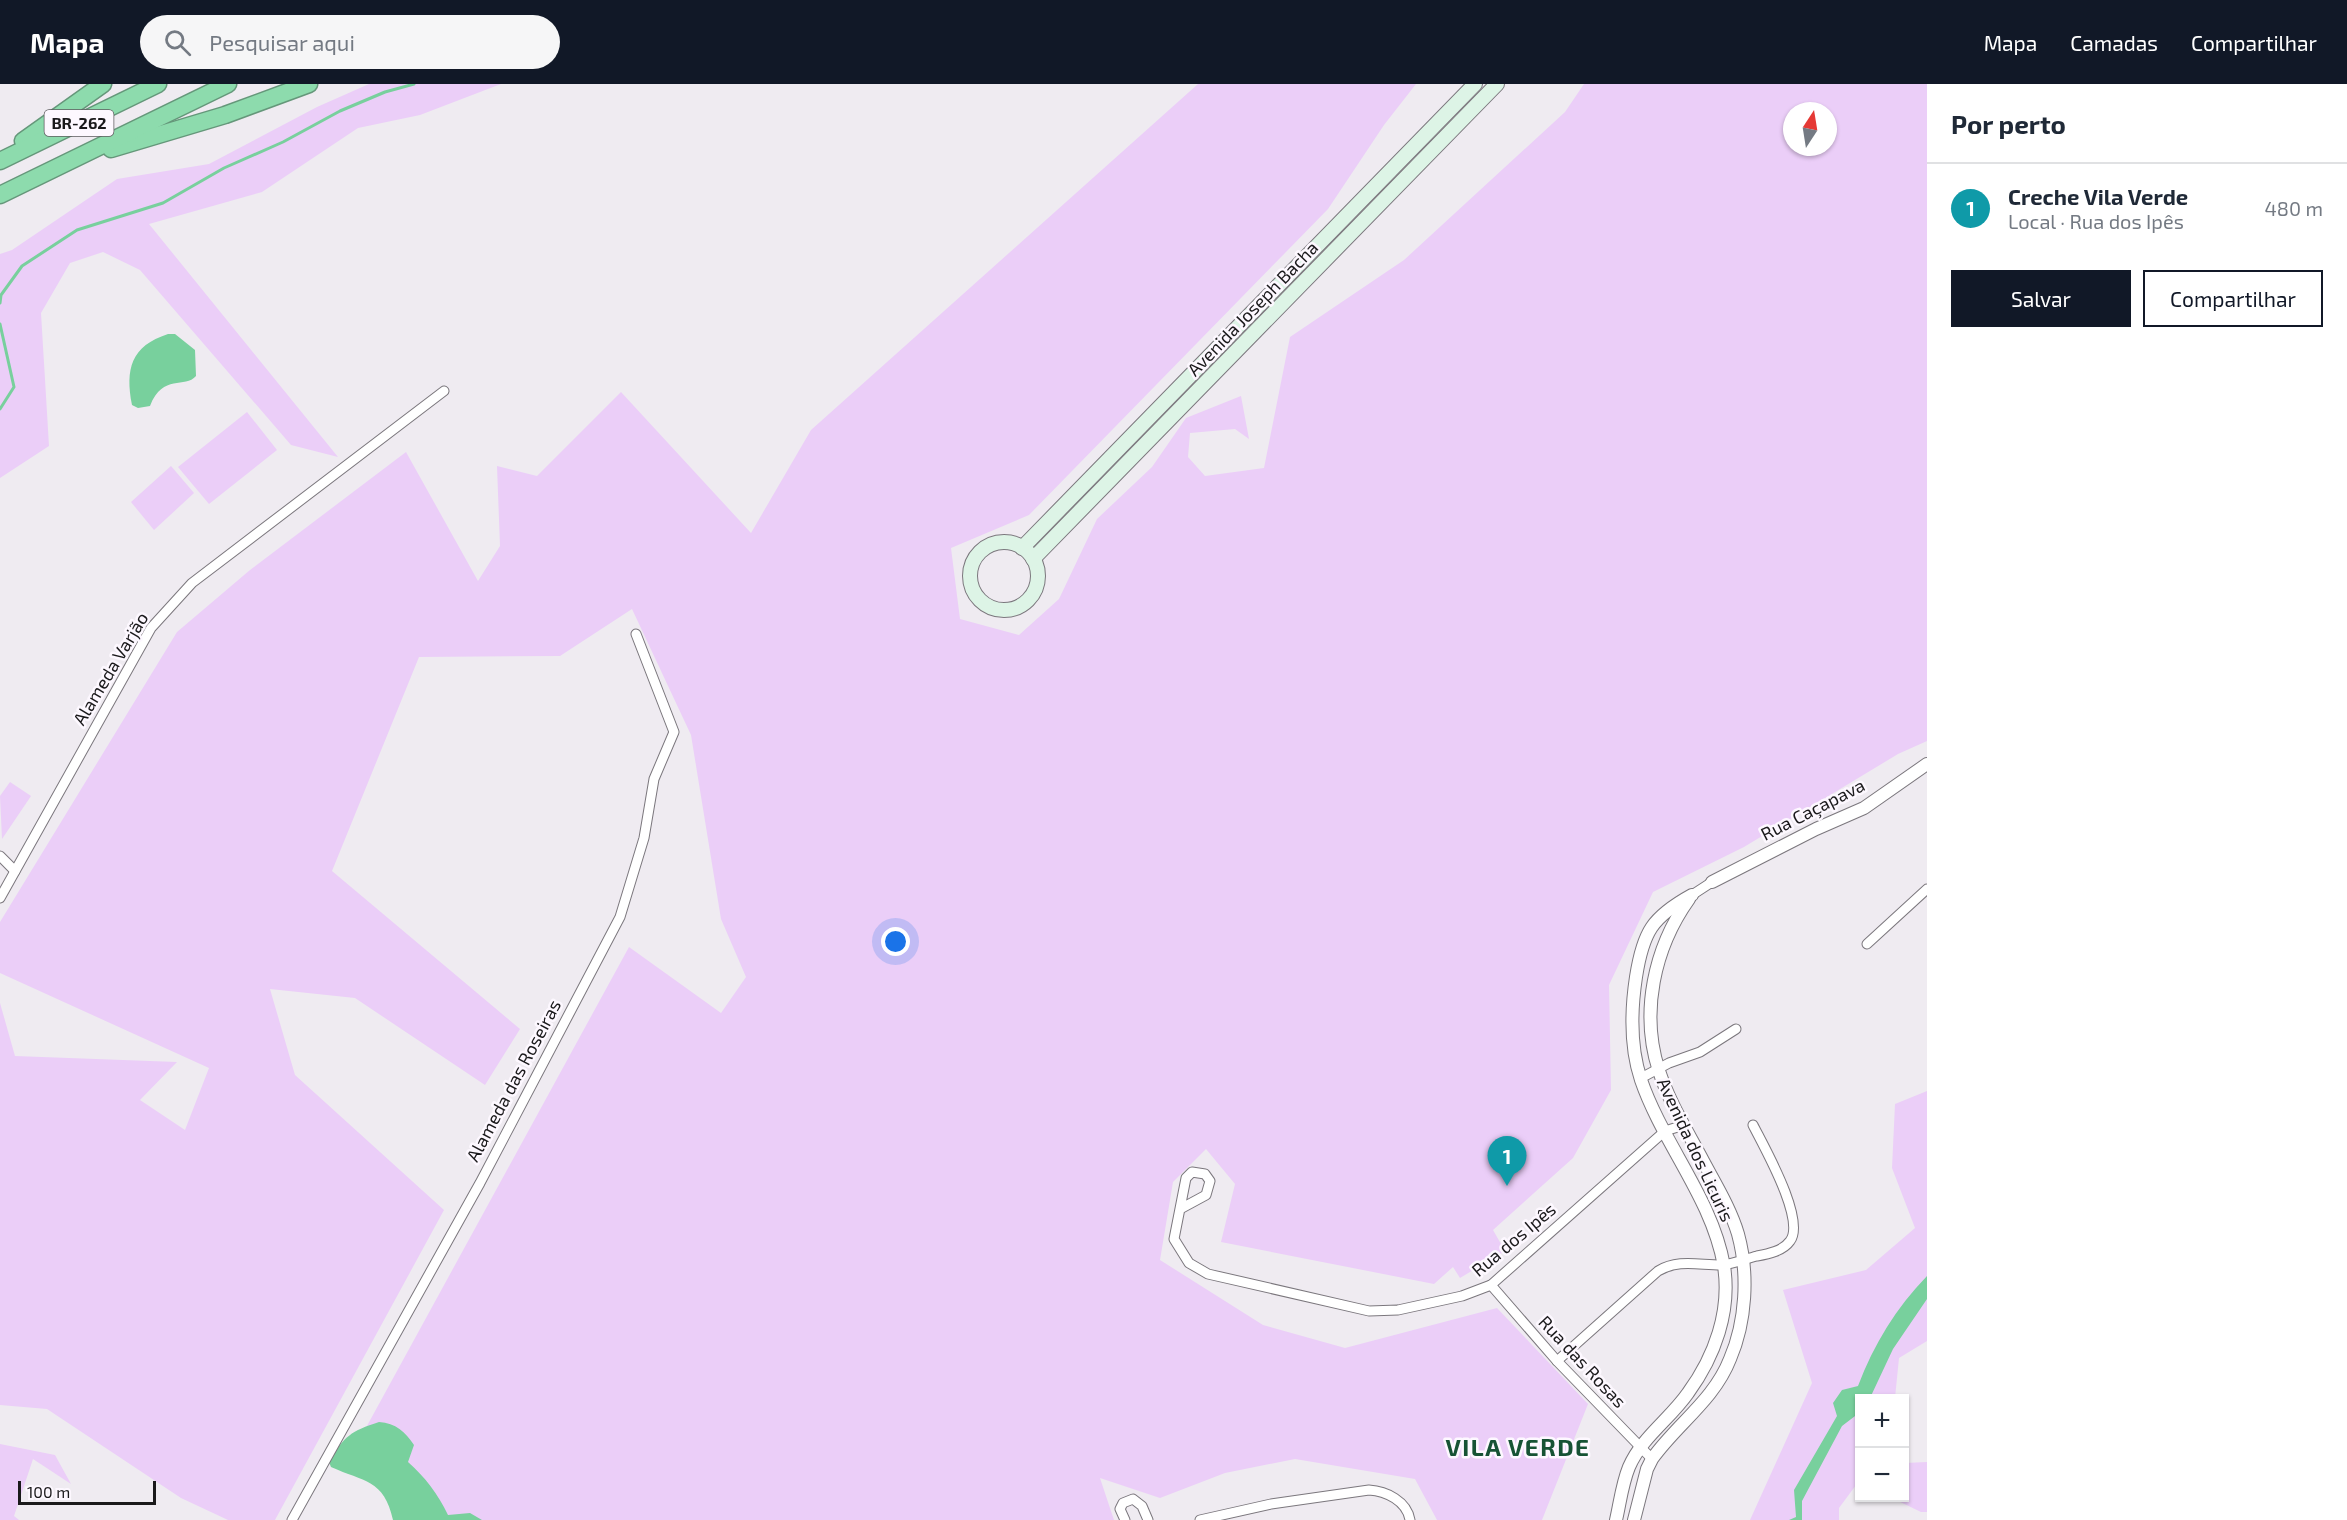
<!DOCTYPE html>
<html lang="pt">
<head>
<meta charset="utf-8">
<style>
	body { margin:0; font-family:"Exo 2",sans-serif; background:#f6f6f7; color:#1f2937 }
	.controls { position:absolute; right:18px; bottom:18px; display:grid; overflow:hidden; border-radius:0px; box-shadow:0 2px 4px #0004 }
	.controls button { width:54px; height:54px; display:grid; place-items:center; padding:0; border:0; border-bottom:2px solid #e0e1e3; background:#fff; color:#1f2937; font:30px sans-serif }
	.compass { position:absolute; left:1783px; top:18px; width:54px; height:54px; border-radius:50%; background:#fff; box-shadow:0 2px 4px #0004; rotate:12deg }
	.scale { position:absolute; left:18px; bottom:15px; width:138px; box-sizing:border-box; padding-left:6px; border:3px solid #1a191b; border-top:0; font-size:16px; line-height:21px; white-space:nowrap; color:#1a191b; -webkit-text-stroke:4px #fdf8ff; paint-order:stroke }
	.you { position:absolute; left:896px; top:858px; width:21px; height:21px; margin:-15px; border:4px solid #fff; border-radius:50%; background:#1a73e8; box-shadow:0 0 0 9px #1a73e833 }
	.badge { display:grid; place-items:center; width:39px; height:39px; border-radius:50%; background:#111827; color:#fff; font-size:20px; font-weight:700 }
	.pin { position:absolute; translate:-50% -50px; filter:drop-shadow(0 2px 3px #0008) }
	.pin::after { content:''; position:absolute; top:32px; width:21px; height:18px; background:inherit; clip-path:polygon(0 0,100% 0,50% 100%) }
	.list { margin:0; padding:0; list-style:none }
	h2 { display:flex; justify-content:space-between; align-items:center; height:78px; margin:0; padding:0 24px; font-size:26px }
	h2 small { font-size:20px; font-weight:400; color:#747a83 }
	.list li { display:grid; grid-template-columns:39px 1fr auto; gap:18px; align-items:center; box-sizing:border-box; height:90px; padding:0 24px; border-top:2px solid #e0e1e3 }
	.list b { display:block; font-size:22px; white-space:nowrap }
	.list p { margin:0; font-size:20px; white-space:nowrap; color:#747a83 }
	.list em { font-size:20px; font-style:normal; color:#747a83 }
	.actions { display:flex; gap:12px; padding:18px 24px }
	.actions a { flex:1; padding:14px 0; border:2px solid #111827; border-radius:0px; text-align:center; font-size:21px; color:#111827 }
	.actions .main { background:#111827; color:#fff }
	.icon { flex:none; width:33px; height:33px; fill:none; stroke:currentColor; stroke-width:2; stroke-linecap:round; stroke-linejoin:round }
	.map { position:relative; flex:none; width:1927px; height:1436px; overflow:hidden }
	header { display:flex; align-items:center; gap:36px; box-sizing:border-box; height:84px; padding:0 30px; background:#111827; color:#fff }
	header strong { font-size:28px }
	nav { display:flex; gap:33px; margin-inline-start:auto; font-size:21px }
	.search { width:420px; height:54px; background:#f6f6f7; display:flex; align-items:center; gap:15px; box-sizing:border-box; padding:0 21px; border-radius:33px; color:#747a83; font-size:22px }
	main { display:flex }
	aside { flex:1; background:#fff }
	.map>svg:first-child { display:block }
</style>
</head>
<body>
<header>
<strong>Mapa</strong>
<div class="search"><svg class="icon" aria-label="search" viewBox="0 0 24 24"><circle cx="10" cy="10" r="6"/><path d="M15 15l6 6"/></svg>Pesquisar aqui</div>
<nav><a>Mapa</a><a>Camadas</a><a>Compartilhar</a></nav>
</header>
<main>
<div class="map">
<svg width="1927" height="1436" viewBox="0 0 1927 1436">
	<rect width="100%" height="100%" fill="#efebf1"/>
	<g fill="#ebcef8" fill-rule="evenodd">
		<path d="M 369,0 L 501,0 L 420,31 L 358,44 L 262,108 L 149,140 L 338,373 L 291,361 L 140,186 L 103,168 L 70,179 L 41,229 L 49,362 L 0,394 L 0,170 L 12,166 L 117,95 L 209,80 L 317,23 Z"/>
		<path d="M 1198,0 L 1416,0 L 1384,41 L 1328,125 L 1029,431 L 951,464 L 960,535 L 1019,551 L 1059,515 L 1097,435 L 1152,383 L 1186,334 L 1241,312 L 1249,355 L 1235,345 L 1190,349 L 1188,373 L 1205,392 L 1264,384 L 1290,253 L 1404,176 L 1565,28 L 1584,0 L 1927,0 L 1927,657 L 1898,670 L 1744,763 L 1653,808 L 1609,901 L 1611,1006 L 1573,1074 L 1493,1146 L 1505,1167 L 1460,1194 L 1453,1183 L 1434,1200 L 1221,1158 L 1235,1100 L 1206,1065 L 1173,1098 L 1160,1176 L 1263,1241 L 1345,1264 L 1497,1224 L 1588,1320 L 1542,1436 L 1437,1436 L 1415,1395 L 1295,1375 L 1225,1389 L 1160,1414 L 1100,1394 L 1114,1436 L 433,1436 L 362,1351 L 629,863 L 721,929 L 746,893 L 721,835 L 691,651 L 632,525 L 560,572 L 419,573 L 332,787 L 520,945 L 485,1001 L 355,914 L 270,905 L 295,991 L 444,1126 L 275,1436 L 228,1436 L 181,1414 L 47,1325 L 0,1321 L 0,919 L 15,972 L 177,978 L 140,1016 L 185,1046 L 209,984 L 0,889 L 0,838 L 177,548 L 250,486 L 406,368 L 478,497 L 500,462 L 497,382 L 537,392 L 621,308 L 751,449 L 811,346 ZM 1792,27 L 1828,27 L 1828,63 L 1792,63 Z"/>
		<path d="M 247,328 L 277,366 L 209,420 L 178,383 Z"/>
		<path d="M 171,382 L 194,409 L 154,446 L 131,418 Z"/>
		<path d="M 10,698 L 31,712 L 2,755 L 0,712 Z"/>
		<path d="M 1927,1007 L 1927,1257 L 1899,1274 L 1895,1314 L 1860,1314 L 1859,1397 L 1839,1424 L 1839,1436 L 1750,1436 L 1812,1299 L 1783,1206 L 1866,1186 L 1915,1144 L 1892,1084 L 1895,1020 Z"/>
		<path d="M 0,1360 L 55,1371 L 71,1400 L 33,1375 L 14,1432 L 19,1436 L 0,1436 Z"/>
		<path d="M 1927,1378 L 1927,1428 L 1921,1428 L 1892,1414 L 1904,1414 L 1905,1379 Z"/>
	</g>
	<g fill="#78d09d">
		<path d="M 168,250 L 175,250 L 195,266 L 196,292 C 185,305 163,289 150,322 L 138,324 L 132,321 C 125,285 131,262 168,250 Z"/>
		<path d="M 1927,1192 L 1927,1215 L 1893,1265 L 1870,1314 L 1860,1314 L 1859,1329 L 1842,1342 L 1802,1417 L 1802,1436 L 1789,1436 L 1796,1433 L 1794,1406 L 1837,1332 L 1833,1319 L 1842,1306 L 1858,1302 C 1874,1260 1896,1224 1927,1192 Z"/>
		<path d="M 379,1338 C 396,1339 405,1348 414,1361 L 408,1378 C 425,1393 438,1410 448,1431 L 470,1429 L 482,1436 L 393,1436 C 384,1395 364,1398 331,1383 L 329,1378 C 344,1352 351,1347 379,1338 Z"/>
	</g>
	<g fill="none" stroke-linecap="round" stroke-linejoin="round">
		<g stroke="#78d09d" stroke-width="3">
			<path d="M 0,219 L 1,211 L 22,182 L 77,146 L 163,119 L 224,84 L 283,58 L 340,27 L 385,8 L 414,0"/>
			<path d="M 0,240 L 14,303 L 0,325"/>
		</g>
		<defs>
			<g id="minor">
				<path d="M 0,772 L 15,787"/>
				<path d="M 1692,811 L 1712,798"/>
				<path d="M 0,814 L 151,544 L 192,499 L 444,307"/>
				<path d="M 1867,860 L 1927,805"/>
				<path d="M 1641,994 L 1669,979 L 1700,968 L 1736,945"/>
				<path d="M 1182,1124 L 1206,1111 L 1210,1097 L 1205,1090 L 1192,1088 L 1186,1094 L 1174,1155 L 1189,1179 L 1208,1190 L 1369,1227 L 1398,1226 L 1462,1212 L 1491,1201 L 1665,1047 L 1684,1041"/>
				<path d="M 1491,1201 L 1557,1277 L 1652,1375"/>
				<path d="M 1557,1277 L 1658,1187 C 1678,1175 1698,1181 1721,1181 C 1733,1180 1745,1175 1757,1172 C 1768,1170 1783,1167 1790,1157 C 1806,1136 1764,1063 1753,1041"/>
				<path d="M 292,1436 L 480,1099 L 620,833 L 644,754 L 654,695 L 674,648 L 636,550"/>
				<path d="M 1125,1436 L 1120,1425 L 1123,1419 L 1133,1415 L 1142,1422 L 1148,1436"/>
				<path d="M 1200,1436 L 1271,1420 L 1369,1406 C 1386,1407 1407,1417 1410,1436"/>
			</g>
			<g id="tertiary">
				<path d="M 1712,798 L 1816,745 L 1864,724 L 1927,680"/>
				<path d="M 1616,1436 C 1620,1419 1622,1400 1629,1383 C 1642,1353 1670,1335 1688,1309 C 1715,1272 1731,1227 1724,1182 C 1712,1114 1663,1060 1641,996 C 1630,963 1631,926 1636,893 C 1643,848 1652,833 1692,811"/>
				<path d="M 1634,1436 L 1647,1385 L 1652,1375 C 1677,1340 1714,1316 1730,1275 C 1746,1238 1749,1190 1738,1150 C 1730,1123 1714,1098 1701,1073 C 1686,1045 1669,1017 1659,987 C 1640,929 1654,864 1689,815"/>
			</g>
			<g id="secondary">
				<circle cx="1004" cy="492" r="34"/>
				<path d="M 1022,464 L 1475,0"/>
				<path d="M 1033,475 L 1497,0"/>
			</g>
			<g id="motorway">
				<path d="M 23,57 L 103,0"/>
				<path d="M 111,65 L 225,31 L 309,0"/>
				<path d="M 0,77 L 158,0"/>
				<path d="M 0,111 L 228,0"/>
			</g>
		</defs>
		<use href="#minor" stroke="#7b777d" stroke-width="11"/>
		<use href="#tertiary" stroke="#7b777d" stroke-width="14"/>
		<use href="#secondary" stroke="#7b777d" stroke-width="16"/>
		<use href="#motorway" stroke="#65977a" stroke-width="19"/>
		<use href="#minor" stroke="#fff" stroke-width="9"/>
		<use href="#tertiary" stroke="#fff" stroke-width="12"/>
		<use href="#secondary" stroke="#ddf4e6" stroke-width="14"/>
		<use href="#motorway" stroke="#8ddbad" stroke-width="16"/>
	</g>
	<g text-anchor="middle" stroke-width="5" stroke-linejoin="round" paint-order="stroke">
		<rect fill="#fdf8ff" stroke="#5e5c5f" stroke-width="1.5" x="44.5" y="26" width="69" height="26" rx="4.5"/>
		<g font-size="16" font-weight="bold" fill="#1a191b">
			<text x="79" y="45">BR-262</text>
		</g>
		<g font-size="18" fill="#1a191b" stroke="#fdf8ff">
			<text transform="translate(1253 225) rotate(-46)" y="6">Avenida Joseph Bacha</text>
			<text transform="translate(111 585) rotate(-59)" y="6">Alameda Varjão</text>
			<text transform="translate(1813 726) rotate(-27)" y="6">Rua Caçapava</text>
			<text transform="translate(514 997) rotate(-62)" y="6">Alameda das Roseiras</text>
			<text transform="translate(1695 1066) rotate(65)" y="6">Avenida dos Licuris</text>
			<text transform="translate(1514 1156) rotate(-40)" y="6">Rua dos Ipês</text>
			<text transform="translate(1582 1278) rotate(47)" y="6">Rua das Rosas</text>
		</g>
		<g font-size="24" font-weight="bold" letter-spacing="1.5" fill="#175335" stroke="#fdf8ff">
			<text x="1518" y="1372">VILA VERDE</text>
		</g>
	</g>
</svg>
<div class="controls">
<button>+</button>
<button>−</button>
</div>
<svg class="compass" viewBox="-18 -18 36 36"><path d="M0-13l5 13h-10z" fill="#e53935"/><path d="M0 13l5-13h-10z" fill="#747a83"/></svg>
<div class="scale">100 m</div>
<div class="you"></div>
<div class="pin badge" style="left:1507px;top:1102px;background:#0f9aa8">1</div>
</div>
<aside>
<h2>Por perto<small></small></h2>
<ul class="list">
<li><span class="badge" style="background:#0f9aa8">1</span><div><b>Creche Vila Verde</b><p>Local · Rua dos Ipês</p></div><em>480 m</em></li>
</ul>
<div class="actions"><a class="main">Salvar</a><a>Compartilhar</a></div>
</aside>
</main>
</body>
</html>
